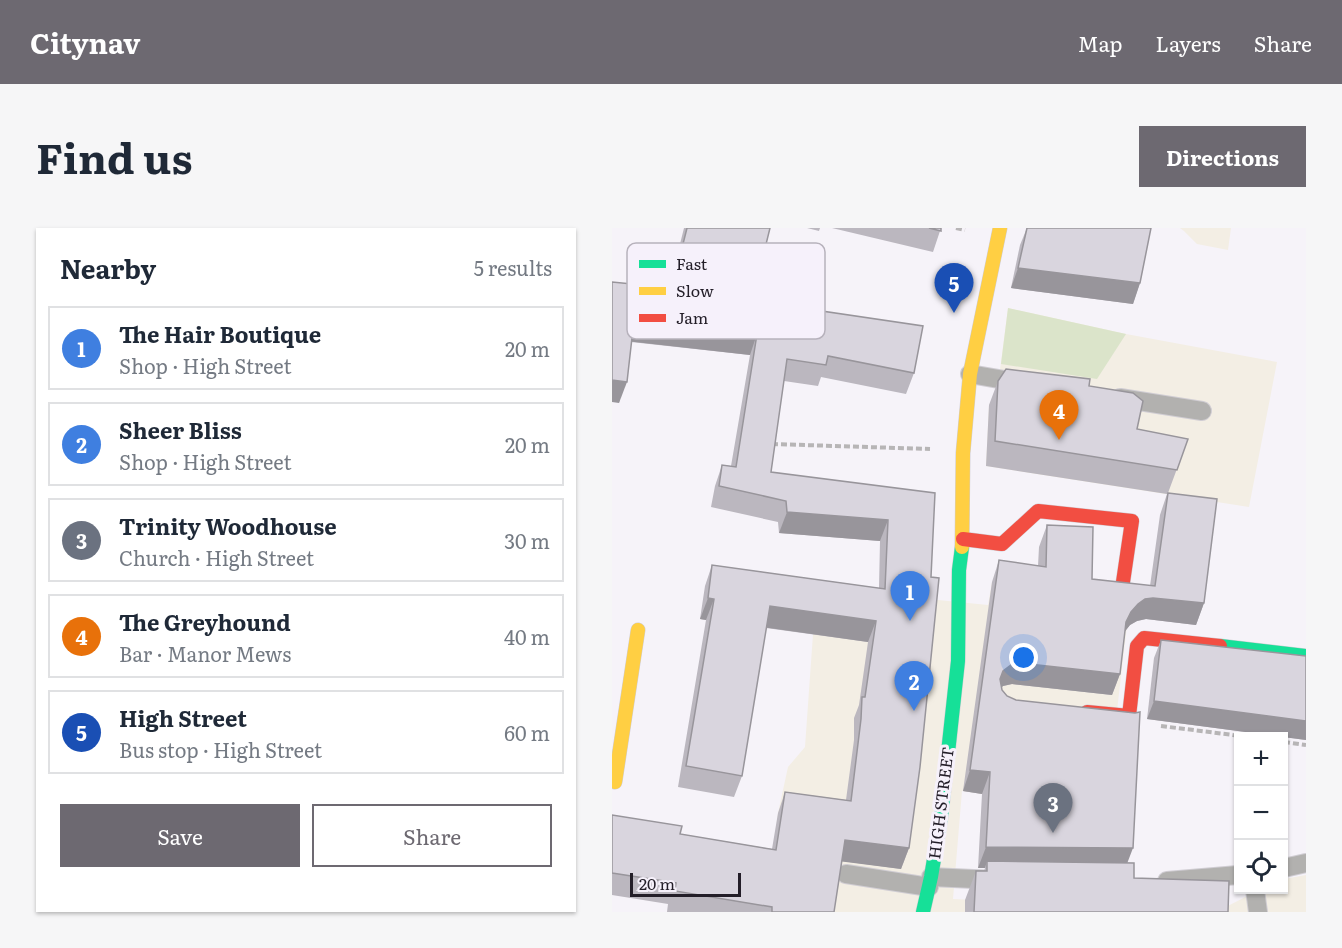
<!DOCTYPE html>
<html lang="en">
<head>
<meta charset="utf-8">
<style>
	body { margin:0; font-family:Literata,serif; background:#f6f6f7; color:#1f2937 }
	.controls { position:absolute; right:18px; bottom:18px; display:grid; overflow:hidden; border-radius:0px; box-shadow:0 2px 4px #0004 }
	.controls button { width:54px; height:54px; display:grid; place-items:center; padding:0; border:0; border-bottom:2px solid #e0e1e3; background:#fff; color:#1f2937; font:30px sans-serif }
	.scale { position:absolute; left:18px; bottom:15px; width:111px; box-sizing:border-box; padding-left:6px; border:3px solid #231e28; border-top:0; font-size:16px; line-height:21px; white-space:nowrap; color:#231e28; -webkit-text-stroke:4px #f6f1fb; paint-order:stroke }
	.you { position:absolute; left:412px; top:430px; width:21px; height:21px; margin:-15px; border:4px solid #fff; border-radius:50%; background:#1a73e8; box-shadow:0 0 0 9px #1a73e833 }
	.badge { display:grid; place-items:center; width:39px; height:39px; border-radius:50%; background:#6d6971; color:#fff; font-size:20px; font-weight:700 }
	.pin { position:absolute; translate:-50% -50px; filter:drop-shadow(0 2px 3px #0008) }
	.pin::after { content:''; position:absolute; top:32px; width:21px; height:18px; background:inherit; clip-path:polygon(0 0,100% 0,50% 100%) }
	.list { margin:0; padding:0; list-style:none }
	h2 { display:flex; justify-content:space-between; align-items:center; height:78px; margin:0; padding:0 24px; font-size:26px }
	h2 small { font-size:20px; font-weight:400; color:#747a83 }
	.list li { display:grid; grid-template-columns:39px 1fr auto; gap:18px; align-items:center; box-sizing:border-box; height:84px; margin:0 12px 12px; padding:0 12px; border:2px solid #e0e1e3; border-radius:0px }
	.list b { display:block; font-size:22px; white-space:nowrap }
	.list p { margin:0; font-size:20px; white-space:nowrap; color:#747a83 }
	.list em { font-size:20px; font-style:normal; color:#747a83 }
	.actions { display:flex; gap:12px; padding:18px 24px }
	.actions a { flex:1; padding:14px 0; border:2px solid #6d6971; border-radius:0px; text-align:center; font-size:21px; color:#6d6971 }
	.actions .main { background:#6d6971; color:#fff }
	.icon { flex:none; width:33px; height:33px; fill:none; stroke:currentColor; stroke-width:2; stroke-linecap:round; stroke-linejoin:round }
	.map { position:relative; flex:none; width:694px; height:684px; overflow:hidden; border-radius:0px }
	header { display:flex; align-items:center; gap:36px; box-sizing:border-box; height:84px; padding:0 30px; background:#6d6971; color:#fff }
	header strong { font-size:28px }
	nav { display:flex; gap:33px; margin-inline-start:auto; font-size:21px }
	.intro { display:flex; align-items:center; justify-content:space-between; box-sizing:border-box; height:144px; padding:0 36px }
	h1 { margin:0; font-size:42px }
	.button { padding:15px 27px; border-radius:0px; background:#6d6971; color:#fff; font-size:21px; font-weight:700 }
	main { display:flex; gap:36px; padding:0 36px }
	aside { flex:1; background:#fff; border-radius:0px; box-shadow:0 2px 4px #0004 }
	.map>svg:first-child { display:block }
</style>
</head>
<body>
<header>
<strong>Citynav</strong>
<nav><a>Map</a><a>Layers</a><a>Share</a></nav>
</header>
<div class="intro"><h1>Find us</h1><a class="button">Directions</a></div>
<main>
<aside>
<h2>Nearby<small>5 results</small></h2>
<ul class="list">
<li><span class="badge" style="background:#3f7fe0">1</span><div><b>The Hair Boutique</b><p>Shop · High Street</p></div><em>20 m</em></li>
<li><span class="badge" style="background:#3f7fe0">2</span><div><b>Sheer Bliss</b><p>Shop · High Street</p></div><em>20 m</em></li>
<li><span class="badge" style="background:#6b7280">3</span><div><b>Trinity Woodhouse</b><p>Church · High Street</p></div><em>30 m</em></li>
<li><span class="badge" style="background:#e8710a">4</span><div><b>The Greyhound</b><p>Bar · Manor Mews</p></div><em>40 m</em></li>
<li><span class="badge" style="background:#1a4fb4">5</span><div><b>High Street</b><p>Bus stop · High Street</p></div><em>60 m</em></li>
</ul>
<div class="actions"><a class="main">Save</a><a>Share</a></div>
</aside>
<div class="map">
<svg width="694" height="684" viewBox="0 0 694 684">
	<rect width="100%" height="100%" fill="#f6f3f9"/>
	<g fill="#f3eee4">
		<path d="M 568,0 L 619,0 L 616,22 L 585,16 L 572,3 Z"/>
		<path d="M 396,80 L 514,106 L 665,134 L 637,279 L 374,238 L 377,177 L 385,165 Z"/>
		<path d="M 380,354 L 518,372 L 500,525 L 399,570 L 350,563 L 341,671 L 606,683 L 647,662 L 672,662 L 672,651 L 694,647 L 694,684 L 155,684 L 166,585 L 176,539 L 193,519 L 201,406 L 266,366 L 376,377 Z"/>
	</g>
	<path fill="#dbe4ca" d="M 396,80 L 514,106 L 485,151 L 389,136 Z"/>
	<g fill="none" stroke-linecap="round" stroke-linejoin="round">
		<defs>
			<g id="lane">
				<path d="M 358,146 L 410,155"/>
				<path d="M 508,170 L 590,183"/>
				<path d="M 672,640 L 694,635"/>
				<path d="M 234,646 L 317,659"/>
				<path d="M 319,649 L 383,652"/>
				<path d="M 555,653 L 626,647"/>
				<path d="M 643,662 L 646,684"/>
			</g>
			<g id="fast">
				<path d="M 608,418 L 694,428"/>
				<path d="M 311,684 L 319,649 L 329,589 L 346,433 L 347,342 L 350,319"/>
			</g>
			<g id="slow">
				<path d="M 350,319 L 351,225 L 358,146 L 388,0"/>
				<path d="M 3,554 L 26,402"/>
			</g>
			<g id="jam">
				<path d="M 351,311 L 390,316 L 426,283 L 520,293 L 511,354"/>
				<path d="M 475,484 L 517,488 L 525,418 L 532,410 L 608,418"/>
			</g>
		</defs>
		<use href="#lane" stroke="#d0cdd3" stroke-width="20"/>
		<use href="#fast" stroke="#d0cdd3" stroke-width="15"/>
		<use href="#slow" stroke="#d0cdd3" stroke-width="15"/>
		<use href="#jam" stroke="#d0cdd3" stroke-width="15"/>
		<g stroke="#b7b5b6" stroke-width="4" stroke-dasharray="6 3" stroke-linecap="butt">
			<path d="M 344,0 L 353,2"/>
			<path d="M 160,216 L 318,221"/>
			<path d="M 549,498 L 629,508"/>
			<path d="M 672,514 L 694,517"/>
		</g>
		<use href="#lane" stroke="#b2b1af" stroke-width="18"/>
		<use href="#fast" stroke="#16e098" stroke-width="14"/>
		<use href="#slow" stroke="#ffcf43" stroke-width="14"/>
		<use href="#jam" stroke="#f24e42" stroke-width="14"/>
	</g>
	<g fill="#bbb7bf">
		<path d="M 72,0 L 158,0 L 143,61 L 210,83 L 302,145 L 294,166 L 209,149 L 206,158 L 172,153 L 159,244 L 323,265 L 297,620 L 289,641 L 230,633 L 222,684 L 55,684 L 56,676 L 0,667 L 0,587 L 68,606 L 160,621 L 166,585 L 173,564 L 234,572 L 242,512 L 242,490 L 247,477 L 256,414 L 154,400 L 130,548 L 122,569 L 66,559 L 94,392 L 88,391 L 93,358 L 100,337 L 267,360 L 268,313 L 167,305 L 166,294 L 99,279 L 103,258 L 110,237 L 119,238 L 138,127 L 19,114 L 7,175 L 0,54 L 57,60 Z"/>
		<path d="M 195,0 L 208,0 L 207,3 Z"/>
		<path d="M 220,0 L 329,0 L 321,24 Z"/>
		<path d="M 415,0 L 539,0 L 528,55 L 521,76 L 399,60 L 408,17 Z"/>
		<path d="M 386,153 L 477,158 L 525,201 L 576,211 L 556,265 L 592,375 L 584,397 L 534,391 L 525,393 L 518,397 L 513,403 L 508,446 L 500,467 L 400,456 L 391,458 L 390,459 L 390,462 L 515,635 L 522,650 L 616,684 L 353,684 L 353,672 L 364,643 L 372,643 L 373,640 L 366,640 L 370,566 L 351,563 L 380,354 L 387,332 L 426,338 L 427,319 L 435,297 L 480,351 L 538,358 L 548,287 L 555,266 L 374,238 L 377,177 Z"/>
		<path d="M 549,412 L 694,428 L 694,512 L 535,491 L 542,430 Z"/>
	</g>
	<g fill="#98959b">
		<path d="M 406,40 L 528,55 L 521,76 L 399,60 Z"/>
		<path d="M 22,92 L 145,106 L 138,127 L 14,113 Z"/>
		<path d="M 0,152 L 15,154 L 7,175 L 0,174 Z"/>
		<path d="M 175,284 L 276,292 L 268,313 L 167,305 Z"/>
		<path d="M 96,370 L 102,371 L 94,392 L 88,391 Z"/>
		<path d="M 541,370 L 592,375 L 584,397 L 534,391 L 525,393 L 518,397 L 511,406 L 514,394 L 519,384 L 526,376 L 533,371 Z"/>
		<path d="M 158,378 L 264,393 L 256,414 L 150,399 Z"/>
		<path d="M 408,435 L 508,446 L 500,467 L 400,456 L 391,458 L 384,464 L 391,443 L 399,437 Z"/>
		<path d="M 542,473 L 694,493 L 694,512 L 535,491 Z"/>
		<path d="M 358,542 L 378,544 L 370,566 L 351,563 Z"/>
		<path d="M 233,612 L 297,620 L 289,641 L 226,633 Z"/>
		<path d="M 374,619 L 521,620 L 513,641 L 375,633 L 373,640 L 366,640 Z"/>
	</g>
	<g fill="#d9d5de" stroke="#98959b" stroke-width="1.5">
		<path d="M 75,0 L 158,0 L 143,61 L 210,74 L 210,83 L 311,98 L 302,145 L 216,128 L 214,137 L 175,131 L 159,244 L 323,265 L 319,349 L 327,350 L 308,539 L 297,620 L 233,612 L 222,684 L 160,684 L 160,679 L 63,663 L 64,655 L 0,645 L 0,587 L 70,598 L 68,606 L 164,622 L 173,564 L 239,573 L 249,491 L 250,469 L 253,469 L 264,393 L 158,378 L 130,548 L 74,538 L 102,371 L 96,370 L 100,337 L 273,361 L 276,292 L 175,284 L 174,273 L 107,258 L 110,237 L 124,239 L 145,106 L 22,92 L 15,154 L 0,152 L 0,54 L 60,60 Z"/>
		<path d="M 317,0 L 329,0 L 329,3 Z"/>
		<path d="M 415,0 L 539,0 L 528,55 L 406,40 Z"/>
		<path d="M 394,141 L 478,151 L 477,158 L 521,165 L 531,173 L 525,201 L 576,211 L 565,242 L 383,213 L 386,153 Z"/>
		<path d="M 556,265 L 605,271 L 592,375 L 541,370 L 533,371 L 526,376 L 519,384 L 514,394 L 508,446 L 408,435 L 399,437 L 391,443 L 388,451 L 390,462 L 395,468 L 404,472 L 523,485 L 528,484 L 521,620 L 374,619 L 378,544 L 358,542 L 387,332 L 434,339 L 435,297 L 481,299 L 480,351 L 543,358 Z"/>
		<path d="M 549,412 L 694,428 L 694,493 L 542,473 Z"/>
		<path d="M 375,633 L 522,635 L 522,650 L 617,653 L 616,684 L 362,684 L 364,643 L 375,643 Z"/>
	</g>
	<g text-anchor="middle" stroke-width="6" stroke-linejoin="round" paint-order="stroke">
		<g font-size="16" fill="#231e28" stroke="#f6f1fb">
			<text transform="translate(329 575) rotate(-83)" y="6">HIGH STREET</text>
		</g>
	</g>
	<rect x="15" y="15" width="198" height="96" rx="9" fill="#f6f1fb" stroke="#b7b2bc" stroke-width="1.5"/>
	<rect x="27" y="32" width="27" height="8" fill="#16e098"/>
	<rect x="27" y="59" width="27" height="8" fill="#ffcf43"/>
	<rect x="27" y="86" width="27" height="8" fill="#f24e42"/>
	<g font-size="16" fill="#231e28">
		<text x="64" y="42">Fast</text>
		<text x="64" y="69">Slow</text>
		<text x="64" y="96">Jam</text>
	</g>
</svg>
<div class="controls">
<button>+</button>
<button>−</button>
<button><svg class="icon" aria-label="locate" viewBox="0 0 24 24"><circle cx="12" cy="12" r="6"/><path d="M12 2v4M12 18v4M2 12h4M18 12h4"/></svg></button>
</div>
<div class="scale">20 m</div>
<div class="you"></div>
<div class="pin badge" style="left:298px;top:393px;background:#3f7fe0">1</div>
<div class="pin badge" style="left:302px;top:483px;background:#3f7fe0">2</div>
<div class="pin badge" style="left:441px;top:605px;background:#6b7280">3</div>
<div class="pin badge" style="left:447px;top:212px;background:#e8710a">4</div>
<div class="pin badge" style="left:342px;top:85px;background:#1a4fb4">5</div>
</div>
</main>
</body>
</html>
